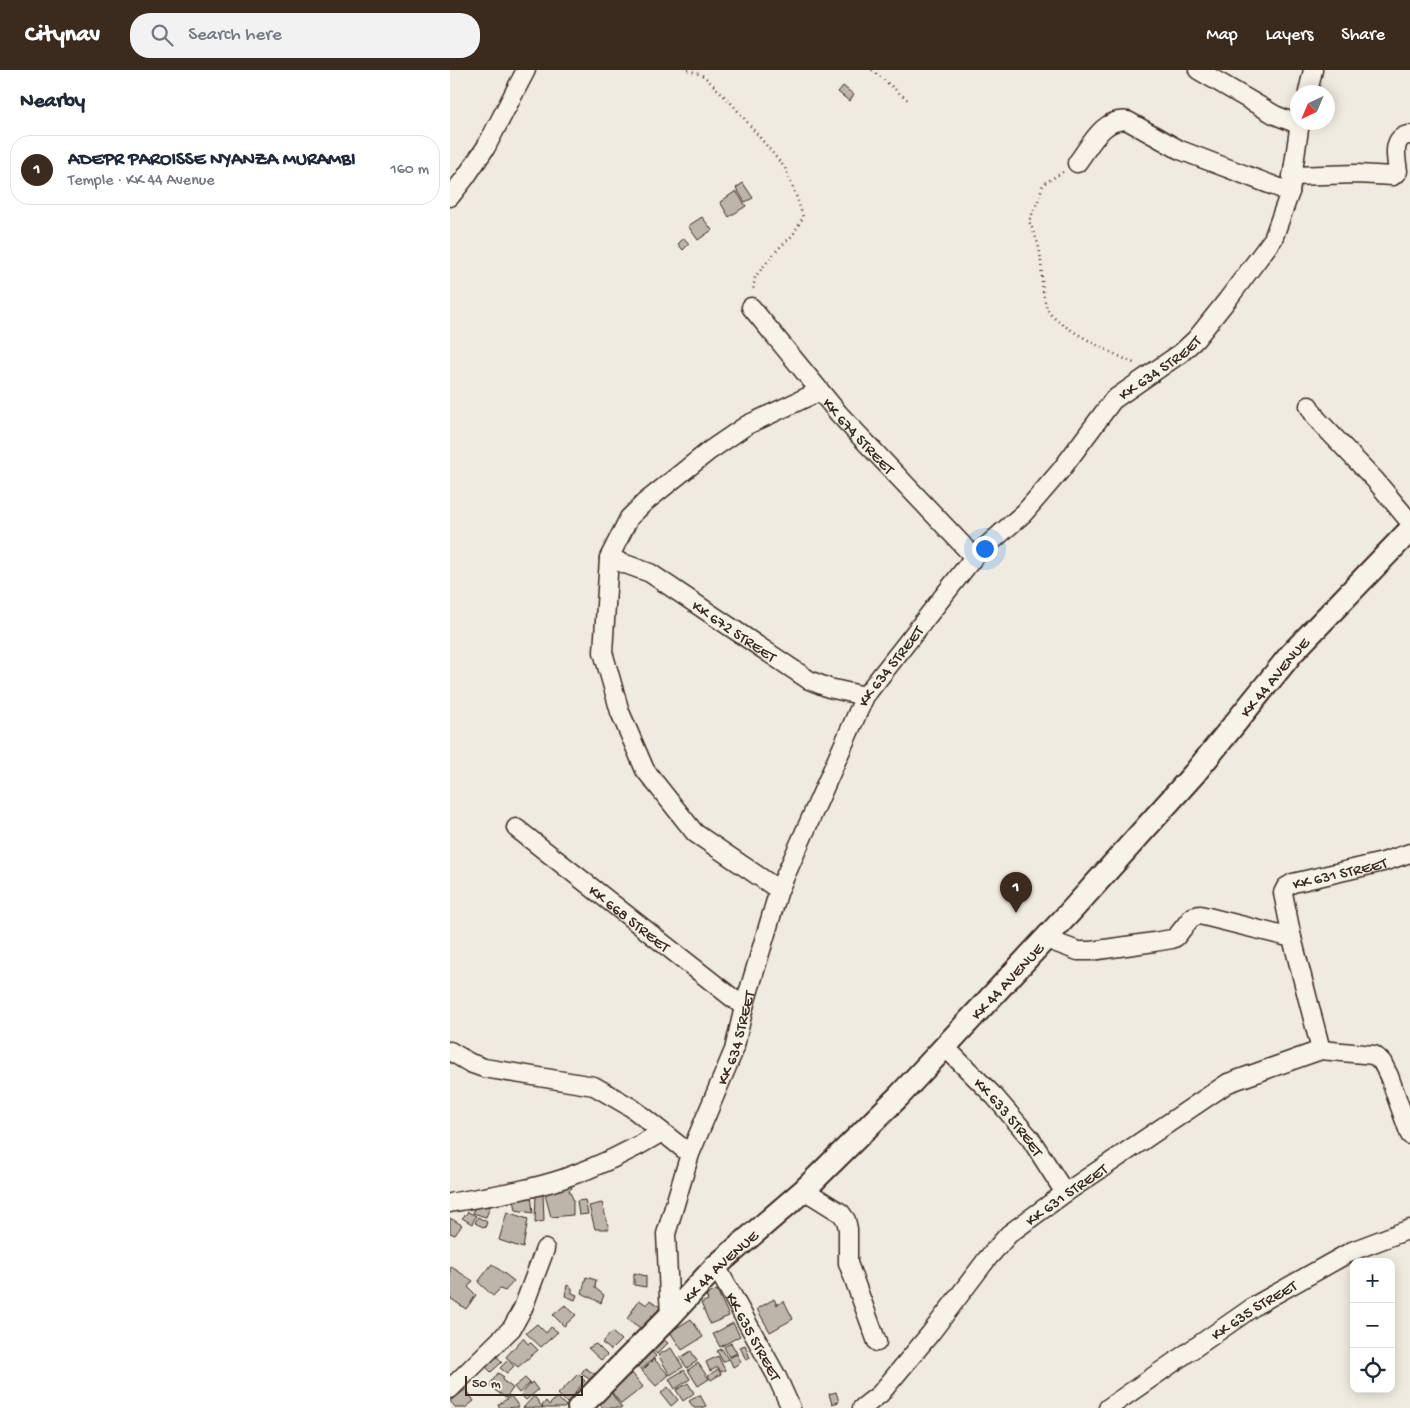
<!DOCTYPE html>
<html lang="en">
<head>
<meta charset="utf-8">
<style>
	body { margin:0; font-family:"Gochi Hand",sans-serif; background:#f2f2f3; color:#1f2937 }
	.controls { position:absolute; right:15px; bottom:15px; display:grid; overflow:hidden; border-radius:10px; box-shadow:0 2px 12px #0003 }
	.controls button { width:45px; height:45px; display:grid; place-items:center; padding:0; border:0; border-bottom:1px solid #e0e1e3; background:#fff; color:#1f2937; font:25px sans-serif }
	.compass { position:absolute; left:840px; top:15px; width:45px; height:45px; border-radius:50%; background:#fff; box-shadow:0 2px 12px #0003; rotate:224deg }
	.scale { position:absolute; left:15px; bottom:12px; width:118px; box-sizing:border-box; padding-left:5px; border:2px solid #3b2a1e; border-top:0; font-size:14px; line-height:18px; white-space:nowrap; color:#3b2a1e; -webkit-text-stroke:4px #f7f3e8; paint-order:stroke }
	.you { position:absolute; left:534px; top:478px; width:18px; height:18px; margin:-12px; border:4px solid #fff; border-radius:50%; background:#1a73e8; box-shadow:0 0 0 8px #1a73e833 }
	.badge { display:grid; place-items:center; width:32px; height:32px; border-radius:50%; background:#3b2a1e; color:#fff; font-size:16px; font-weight:700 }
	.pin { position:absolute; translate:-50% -41px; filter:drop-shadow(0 1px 2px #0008) }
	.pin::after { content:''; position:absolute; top:26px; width:18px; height:15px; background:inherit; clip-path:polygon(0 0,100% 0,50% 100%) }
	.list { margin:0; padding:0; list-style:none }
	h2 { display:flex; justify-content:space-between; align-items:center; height:65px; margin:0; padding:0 20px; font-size:21px }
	h2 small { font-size:16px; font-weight:400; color:#747a83 }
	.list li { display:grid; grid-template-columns:32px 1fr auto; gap:15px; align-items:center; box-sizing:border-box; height:70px; margin:0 10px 10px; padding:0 10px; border:1px solid #e0e1e3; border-radius:20px }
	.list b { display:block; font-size:19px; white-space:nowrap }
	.list p { margin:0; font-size:16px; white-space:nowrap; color:#747a83 }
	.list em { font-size:16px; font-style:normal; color:#747a83 }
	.icon { flex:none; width:28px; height:28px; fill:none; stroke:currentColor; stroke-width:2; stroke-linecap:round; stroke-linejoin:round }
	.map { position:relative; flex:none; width:960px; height:1338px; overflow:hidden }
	header { display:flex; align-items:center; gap:30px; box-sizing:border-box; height:70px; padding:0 25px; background:#3b2a1e; color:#fff }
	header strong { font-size:24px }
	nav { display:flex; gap:28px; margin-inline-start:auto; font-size:18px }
	.search { width:350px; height:45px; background:#f2f2f3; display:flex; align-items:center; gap:12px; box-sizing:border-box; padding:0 18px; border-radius:20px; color:#747a83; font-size:19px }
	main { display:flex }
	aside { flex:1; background:#fff }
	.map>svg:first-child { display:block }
</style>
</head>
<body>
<header>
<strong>Citynav</strong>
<div class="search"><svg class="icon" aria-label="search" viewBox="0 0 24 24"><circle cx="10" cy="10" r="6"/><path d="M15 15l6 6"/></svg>Search here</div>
<nav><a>Map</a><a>Layers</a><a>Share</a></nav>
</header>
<main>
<aside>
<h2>Nearby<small></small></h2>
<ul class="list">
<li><span class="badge">1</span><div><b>ADEPR PAROISSE NYANZA MURAMBI</b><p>Temple · KK 44 Avenue</p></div><em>160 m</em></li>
</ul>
</aside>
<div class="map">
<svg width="960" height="1338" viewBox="0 0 960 1338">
	<rect width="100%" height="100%" fill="#efebe0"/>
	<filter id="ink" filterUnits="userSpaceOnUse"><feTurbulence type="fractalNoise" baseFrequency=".02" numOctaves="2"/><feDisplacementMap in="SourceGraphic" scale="10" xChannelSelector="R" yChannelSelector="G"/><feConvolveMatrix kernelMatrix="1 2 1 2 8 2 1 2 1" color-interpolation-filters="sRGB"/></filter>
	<g filter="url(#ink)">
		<g fill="#bdb5aa" stroke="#3b2a1e">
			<path d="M 393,16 L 404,25 L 399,31 L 388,22 Z"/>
			<path d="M 293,113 L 303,128 L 295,132 L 286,118 Z"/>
			<path d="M 286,121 L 296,136 L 279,147 L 270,132 Z"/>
			<path d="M 252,147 L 262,160 L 248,170 L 238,156 Z"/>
			<path d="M 234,168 L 239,174 L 233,180 L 228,174 Z"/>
			<path d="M 119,1111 L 122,1118 L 119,1120 L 123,1129 L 123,1145 L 101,1147 L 93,1117 Z"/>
			<path d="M 80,1115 L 83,1143 L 66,1140 L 62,1119 Z"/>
			<path d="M 86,1124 L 93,1124 L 94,1151 L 85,1153 Z"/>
			<path d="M 135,1130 L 138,1144 L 129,1145 L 127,1131 Z"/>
			<path d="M 25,1131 L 40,1137 L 36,1147 L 23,1143 Z"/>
			<path d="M 152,1133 L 159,1159 L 145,1159 L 139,1136 Z"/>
			<path d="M 18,1142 L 26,1146 L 22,1154 L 12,1148 Z"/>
			<path d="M 57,1142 L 78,1149 L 73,1178 L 49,1170 Z"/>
			<path d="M 28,1147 L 37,1152 L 35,1158 L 25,1153 Z"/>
			<path d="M 0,1148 L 12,1155 L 5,1165 L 0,1163 Z"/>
			<path d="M 42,1194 L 64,1211 L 55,1221 L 50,1219 L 43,1226 L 28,1212 Z"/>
			<path d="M 0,1196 L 23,1211 L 18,1217 L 26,1225 L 16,1239 L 0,1228 Z"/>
			<path d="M 184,1203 L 196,1206 L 196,1217 L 184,1215 Z"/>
			<path d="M 136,1207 L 146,1210 L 145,1218 L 154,1225 L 151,1233 L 132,1223 Z"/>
			<path d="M 117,1215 L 122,1218 L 122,1223 L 127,1225 L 125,1230 L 115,1226 Z"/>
			<path d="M 267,1220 L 279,1246 L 260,1254 L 251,1233 L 258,1230 L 256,1225 Z"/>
			<path d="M 324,1229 L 327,1235 L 334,1231 L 343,1249 L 320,1262 L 307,1239 Z"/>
			<path d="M 189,1230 L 197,1235 L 200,1230 L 210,1237 L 195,1261 L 177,1249 Z"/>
			<path d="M 115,1235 L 126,1245 L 114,1256 L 103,1245 Z"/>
			<path d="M 241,1249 L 253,1267 L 232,1280 L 220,1262 Z"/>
			<path d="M 283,1253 L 290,1266 L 270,1277 L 263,1264 Z"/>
			<path d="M 87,1254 L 96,1263 L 101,1257 L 108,1262 L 91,1277 L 76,1263 Z"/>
			<path d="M 162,1262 L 171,1270 L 161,1280 L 152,1273 Z"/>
			<path d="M 73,1268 L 78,1274 L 81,1273 L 88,1280 L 68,1297 L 56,1287 Z"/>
			<path d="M 213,1269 L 218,1273 L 207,1284 L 202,1280 Z"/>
			<path d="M 281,1273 L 287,1283 L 279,1287 L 274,1277 Z"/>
			<path d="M 146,1274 L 157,1285 L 151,1290 L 138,1278 Z"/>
			<path d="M 295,1275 L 300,1288 L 296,1290 L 290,1277 Z"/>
			<path d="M 221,1278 L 233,1297 L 220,1305 L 208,1285 Z"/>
			<path d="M 272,1279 L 278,1289 L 273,1292 L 267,1281 Z"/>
			<path d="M 200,1280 L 206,1286 L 191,1300 L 186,1294 Z"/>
			<path d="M 42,1281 L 52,1292 L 41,1302 L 31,1292 Z"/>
			<path d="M 241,1281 L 247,1291 L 237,1298 L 230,1288 Z"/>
			<path d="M 287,1284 L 291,1292 L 283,1297 L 279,1288 Z"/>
			<path d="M 268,1286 L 275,1300 L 271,1302 L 268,1297 L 260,1301 L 256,1292 Z"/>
			<path d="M 204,1289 L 219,1305 L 206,1316 L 192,1301 Z"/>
			<path d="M 58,1290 L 64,1296 L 57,1303 L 50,1298 Z"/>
			<path d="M 248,1293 L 259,1309 L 248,1316 L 238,1300 Z"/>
			<path d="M 135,1298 L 148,1306 L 144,1312 L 131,1304 Z"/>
			<path d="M 268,1299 L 271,1304 L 261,1310 L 258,1306 Z"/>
			<path d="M 234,1300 L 240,1309 L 225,1319 L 219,1309 Z"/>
			<path d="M 48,1303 L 54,1307 L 52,1310 L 63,1318 L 56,1328 L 39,1316 Z"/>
			<path d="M 182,1303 L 193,1317 L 171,1334 L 160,1320 Z"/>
			<path d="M 128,1304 L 135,1311 L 125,1322 L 127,1324 L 118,1334 L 108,1324 Z"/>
			<path d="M 75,1308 L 80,1313 L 69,1323 L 64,1317 Z"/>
			<path d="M 82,1312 L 88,1320 L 76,1330 L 71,1325 Z"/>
			<path d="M 238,1313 L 244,1323 L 233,1331 L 226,1320 Z"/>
			<path d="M 218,1317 L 228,1330 L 221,1336 L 211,1323 Z"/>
			<path d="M 16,1319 L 24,1331 L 15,1338 L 6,1338 L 0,1331 Z"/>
			<path d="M 159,1320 L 172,1338 L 153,1338 L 146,1329 Z"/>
			<path d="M 386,1322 L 389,1332 L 382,1334 L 379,1324 Z"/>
			<path d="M 250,1325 L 256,1336 L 251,1338 L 244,1338 L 239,1331 Z"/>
			<path d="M 61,1326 L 69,1337 L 50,1338 L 48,1335 Z"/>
			<path d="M 84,1326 L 93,1338 L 73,1338 Z"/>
			<path d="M 107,1327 L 116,1336 L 114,1338 L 94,1338 L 92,1336 L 96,1331 L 99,1335 Z"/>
		</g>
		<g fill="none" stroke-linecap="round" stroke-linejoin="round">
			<defs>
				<g id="minor">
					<path d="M 748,0 L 825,45 L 850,55"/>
					<path d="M 858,22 L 863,0"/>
					<path d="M 627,93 C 640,76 654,46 678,51 L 730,80 L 840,122"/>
					<path d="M 842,106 L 907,104 L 943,106 L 948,101 C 946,88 941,66 960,65"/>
					<path d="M 0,127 L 15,108 L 36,77 L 76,0"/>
					<path id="s1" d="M 301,237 L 389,344 L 524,487"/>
					<path d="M 859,336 L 866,348 L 925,410 L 960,452"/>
					<path id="s2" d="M 159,488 L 200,503 L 359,610 L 379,618 L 415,626"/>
					<path id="s3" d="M 66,758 L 294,937"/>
					<path d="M 329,820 L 245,763 L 195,700 L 170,642 L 153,582 L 159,488 L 179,448 L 194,433 L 259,381 L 297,355 L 370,321"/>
					<path d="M 596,869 L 628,881 L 641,881 L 704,872 L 722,869 L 726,867 L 742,847 L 750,845 L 842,868"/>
					<path id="s4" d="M 495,977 L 545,1027 L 580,1068 L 615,1123"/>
					<path id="s5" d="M 871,980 L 842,868 L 833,823 L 836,817 L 843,813 L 933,792 L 960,783"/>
					<path d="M 0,981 L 20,993 L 34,998 L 144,1016 L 182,1038 L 240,1084"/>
					<path d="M 354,1120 L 391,1143 L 396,1150 L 398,1159 L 398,1193 L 427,1272"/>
					<path d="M 0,1133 C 37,1126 76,1121 112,1109 C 147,1097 181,1081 212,1062"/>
					<path id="s6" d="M 266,1196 L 326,1305 L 341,1338"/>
					<path id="s7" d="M 220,1246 L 216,1164 L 240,1084 L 284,980 L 294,937 L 329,820 L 415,626 L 524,487 L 574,443 L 611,400 L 663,330 L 731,283 L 746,269 L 778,229 L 823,169 L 840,122 L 850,52"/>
					<path d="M 0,1319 L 62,1258 L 73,1238 L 95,1179"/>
					<path id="s8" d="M 412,1338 L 430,1324 L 480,1264 L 537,1189 L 559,1164 L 615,1123 L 778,1013 L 871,980 L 924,985 L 932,992 L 939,1006 L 960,1065"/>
					<path id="s9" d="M 658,1338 L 806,1235 L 902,1181 L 960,1159"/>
				</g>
				<g id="major">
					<path id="s10" d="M 129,1338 L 220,1246 L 266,1196 L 354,1120 L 449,1026 L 622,840 L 744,704 L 842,583 L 960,460"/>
				</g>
			</defs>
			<use href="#minor" stroke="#3b2a1e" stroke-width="21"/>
			<use href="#major" stroke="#3b2a1e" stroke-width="26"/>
			<g stroke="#3b2a1e" stroke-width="2.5" stroke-dasharray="1 4" stroke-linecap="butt">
				<path d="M 238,0 L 254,6 L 283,35 L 335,98 L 347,128 L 353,147 L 343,165 L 327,180 L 305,207 L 303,221"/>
				<path d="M 422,0 L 459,31"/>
				<path d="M 613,102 L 593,114 L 588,131 L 579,151 C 583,161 589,173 590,183 C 593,202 590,222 598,240 C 604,255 669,287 686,294"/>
			</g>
			<use href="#minor" stroke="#f7f3e8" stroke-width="18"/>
			<use href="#major" stroke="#f7f3e8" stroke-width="22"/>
		</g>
	</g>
	<g text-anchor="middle" stroke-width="5" stroke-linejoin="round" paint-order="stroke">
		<g font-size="16" fill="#3b2a1e" stroke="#f7f3e8">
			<text dy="6" stroke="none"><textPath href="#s7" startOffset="1101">KK 634 STREET</textPath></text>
			<text dy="6" stroke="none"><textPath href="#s1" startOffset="168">KK 674 STREET</textPath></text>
			<text dy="6" stroke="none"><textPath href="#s2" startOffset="146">KK 672 STREET</textPath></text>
			<text dy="6" stroke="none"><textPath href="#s7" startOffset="696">KK 634 STREET</textPath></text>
			<text dy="6" stroke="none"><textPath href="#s10" startOffset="1010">KK 44 AVENUE</textPath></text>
			<text dy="6" stroke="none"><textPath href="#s5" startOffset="224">KK 631 STREET</textPath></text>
			<text dy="6" stroke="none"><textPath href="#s3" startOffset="145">KK 668 STREET</textPath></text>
			<text dy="6" stroke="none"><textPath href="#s10" startOffset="605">KK 44 AVENUE</textPath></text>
			<text dy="6" stroke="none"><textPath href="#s7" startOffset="291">KK 634 STREET</textPath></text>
			<text dy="6" stroke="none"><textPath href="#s4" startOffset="95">KK 633 STREET</textPath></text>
			<text dy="6" stroke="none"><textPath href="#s8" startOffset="298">KK 631 STREET</textPath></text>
			<text dy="6" stroke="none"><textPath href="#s10" startOffset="200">KK 44 AVENUE</textPath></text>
			<text dy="6" stroke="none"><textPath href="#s9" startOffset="176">KK 635 STREET</textPath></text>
			<text dy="6" stroke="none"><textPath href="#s6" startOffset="80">KK 635 STREET</textPath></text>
		</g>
	</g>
</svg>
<div class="controls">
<button>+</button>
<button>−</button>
<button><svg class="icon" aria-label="locate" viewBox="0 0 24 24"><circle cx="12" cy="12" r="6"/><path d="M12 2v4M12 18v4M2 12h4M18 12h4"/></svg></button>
</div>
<svg class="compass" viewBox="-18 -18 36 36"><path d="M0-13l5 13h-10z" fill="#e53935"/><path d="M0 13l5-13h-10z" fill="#747a83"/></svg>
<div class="scale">50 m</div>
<div class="you"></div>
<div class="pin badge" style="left:566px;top:843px">1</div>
</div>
</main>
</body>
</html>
